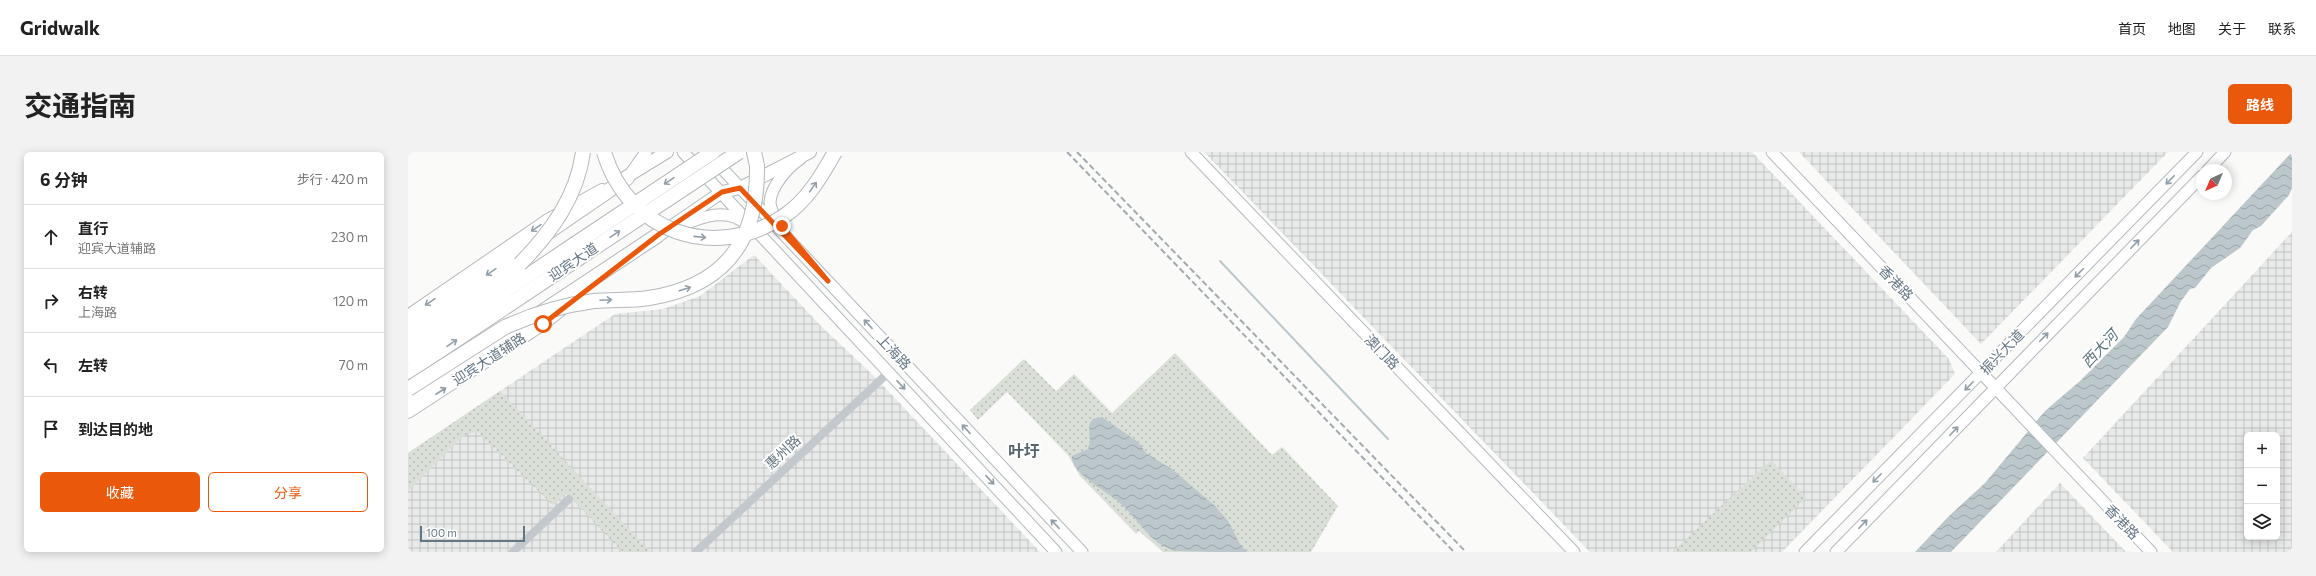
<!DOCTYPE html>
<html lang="zh">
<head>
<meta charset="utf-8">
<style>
	body { margin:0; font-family:Commissioner,"Noto Sans SC",sans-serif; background:#f2f2f2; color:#222 }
	.controls { position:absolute; right:12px; bottom:12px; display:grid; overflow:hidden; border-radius:6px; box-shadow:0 2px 10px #0003 }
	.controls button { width:36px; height:36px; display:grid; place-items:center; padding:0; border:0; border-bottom:1px solid #e0e0e0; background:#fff; color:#222; font:20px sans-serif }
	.compass { position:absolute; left:1788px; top:12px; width:36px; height:36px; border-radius:50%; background:#fff; box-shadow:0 2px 10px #0003; rotate:224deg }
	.scale { position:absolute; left:12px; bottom:10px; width:105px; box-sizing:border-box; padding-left:4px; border:2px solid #657683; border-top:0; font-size:11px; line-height:14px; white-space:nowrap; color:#657683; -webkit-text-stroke:3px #fff; paint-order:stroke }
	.stop { position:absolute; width:12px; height:12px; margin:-9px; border:3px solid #ea580c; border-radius:50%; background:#fff }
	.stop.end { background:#ea580c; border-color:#fff; box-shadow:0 1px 4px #0008 }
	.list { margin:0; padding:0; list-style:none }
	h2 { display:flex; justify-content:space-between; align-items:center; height:52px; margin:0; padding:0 16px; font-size:17px }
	h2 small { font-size:13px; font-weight:400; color:#767676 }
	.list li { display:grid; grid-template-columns:26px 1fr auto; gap:12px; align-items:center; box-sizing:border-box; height:64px; padding:0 16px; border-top:1px solid #e0e0e0 }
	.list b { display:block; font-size:15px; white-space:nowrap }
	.list p { margin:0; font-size:13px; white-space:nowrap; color:#767676 }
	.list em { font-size:13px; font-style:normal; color:#767676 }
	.actions { display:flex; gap:8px; padding:12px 16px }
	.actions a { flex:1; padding:9px 0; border:1px solid #ea580c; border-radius:6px; text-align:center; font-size:14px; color:#ea580c }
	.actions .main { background:#ea580c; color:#fff }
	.icon { flex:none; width:22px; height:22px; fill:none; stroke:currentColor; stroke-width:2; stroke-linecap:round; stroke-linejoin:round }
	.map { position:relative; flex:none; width:1884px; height:400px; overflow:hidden; border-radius:6px }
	header { display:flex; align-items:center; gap:24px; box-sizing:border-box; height:56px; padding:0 20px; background:#fff; border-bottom:1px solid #e0e0e0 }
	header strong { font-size:19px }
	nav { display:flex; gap:22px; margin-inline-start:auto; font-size:14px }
	.intro { display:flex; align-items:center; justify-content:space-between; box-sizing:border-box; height:96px; padding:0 24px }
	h1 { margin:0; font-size:28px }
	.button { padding:10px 18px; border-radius:6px; background:#ea580c; color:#fff; font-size:14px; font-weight:700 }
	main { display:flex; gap:24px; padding:0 24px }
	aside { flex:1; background:#fff; border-radius:6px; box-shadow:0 2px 10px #0003 }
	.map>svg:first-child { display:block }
</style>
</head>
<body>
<header>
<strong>Gridwalk</strong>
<nav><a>首页</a><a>地图</a><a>关于</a><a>联系</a></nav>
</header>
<div class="intro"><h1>交通指南</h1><a class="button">路线</a></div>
<main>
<aside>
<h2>6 分钟<small>步行 · 420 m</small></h2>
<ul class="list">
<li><svg class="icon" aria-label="ahead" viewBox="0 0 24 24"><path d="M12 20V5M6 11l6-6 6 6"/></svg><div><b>直行</b><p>迎宾大道辅路</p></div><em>230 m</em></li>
<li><svg class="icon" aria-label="right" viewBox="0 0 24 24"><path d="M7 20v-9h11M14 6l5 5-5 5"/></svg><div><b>右转</b><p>上海路</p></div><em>120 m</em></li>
<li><svg class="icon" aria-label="left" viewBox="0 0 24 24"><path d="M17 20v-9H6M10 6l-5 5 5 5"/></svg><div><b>左转</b></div><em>70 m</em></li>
<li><svg class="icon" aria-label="arrive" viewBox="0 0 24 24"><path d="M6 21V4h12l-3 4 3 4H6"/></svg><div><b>到达目的地</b></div></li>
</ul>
<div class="actions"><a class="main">收藏</a><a>分享</a></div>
</aside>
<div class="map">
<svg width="1884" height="400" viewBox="0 0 1884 400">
	<defs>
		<pattern id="industrial-grid" width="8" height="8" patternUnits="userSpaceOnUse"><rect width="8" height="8" fill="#e8e9e9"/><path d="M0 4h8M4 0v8" fill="none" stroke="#c0c1c2"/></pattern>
		<pattern id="grass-dots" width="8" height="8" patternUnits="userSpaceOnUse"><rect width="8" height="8" fill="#dadfd7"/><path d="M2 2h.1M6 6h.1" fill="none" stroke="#b4b9b4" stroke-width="1.8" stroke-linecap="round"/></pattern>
		<pattern id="water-waves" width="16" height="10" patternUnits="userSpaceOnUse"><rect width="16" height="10" fill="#bbc7cb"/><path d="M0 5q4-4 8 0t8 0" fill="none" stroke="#9ca6aa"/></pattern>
	</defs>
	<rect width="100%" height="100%" fill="#fafaf8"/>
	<g fill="url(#industrial-grid)" fill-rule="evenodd">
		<path d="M 796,0 L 1344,0 L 1541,207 L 1547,222 L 1374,400 L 1182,400 Z"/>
		<path d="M 1391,0 L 1760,0 L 1573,192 Z"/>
		<path d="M 1884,80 L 1884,400 L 1765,400 L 1675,306 ZM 1839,283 L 1869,283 L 1869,385 L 1839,385 Z"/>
		<path d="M 346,103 L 413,174 L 466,224 L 632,400 L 0,400 L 0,301 L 207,162 L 255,157 L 292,144 Z"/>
		<path d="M 1652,331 L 1718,400 L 1588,400 Z"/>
	</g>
	<g fill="url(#grass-dots)">
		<path d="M 767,201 L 864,303 L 874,295 L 930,354 L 903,400 L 755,400 L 731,379 L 728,382 L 672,324 L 660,303 L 599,240 L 570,268 L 562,258 L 616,207 L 648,239 L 666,222 L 704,261 Z"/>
		<path d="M 92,239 L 242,400 L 215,400 L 158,341 L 145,353 L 69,279 L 55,284 L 0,339 L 0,301 Z"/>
		<path d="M 1363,308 L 1398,346 L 1343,400 L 1264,400 Z"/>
	</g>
	<g fill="url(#water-waves)">
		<path d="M 1884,0 L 1884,36 L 1881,43 L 1853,74 L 1845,78 L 1832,96 L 1803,116 L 1787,136 L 1782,137 L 1773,149 L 1760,175 L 1543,400 L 1507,400 L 1541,364 L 1577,331 L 1637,259 L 1672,229 L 1716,185 L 1728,167 Z"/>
		<path d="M 694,265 L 730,290 L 738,301 L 765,318 L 807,354 L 820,369 L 832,392 L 839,400 C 822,400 783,400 768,399 C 741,392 731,367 711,350 C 701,341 661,320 664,304 L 680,297 L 682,291 L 681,273 L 685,267 Z"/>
	</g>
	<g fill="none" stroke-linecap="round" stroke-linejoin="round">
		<path stroke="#bbc7cb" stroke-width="2" d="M 812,109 L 980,287"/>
		<defs>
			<g id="secondary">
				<path d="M 275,0 L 648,400"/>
				<path d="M 783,0 L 1166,400"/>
				<path d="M 1364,0 L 1743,400"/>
				<path d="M 306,8 L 674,400"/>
				<path d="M 1800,18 L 1817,0"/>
				<path d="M 221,24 L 238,0"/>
				<path d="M 371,70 C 367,64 362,58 362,50 C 363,34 380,15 392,7"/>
				<path d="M 265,77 C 287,68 318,52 339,73"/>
				<path d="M 1397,400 L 1789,0"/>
				<path d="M 1428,400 L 1794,24"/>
			</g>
			<g id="primary">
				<path d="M 210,30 L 259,0"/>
				<path d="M 254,81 L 314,40 L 332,36 L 402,0"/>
				<path d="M 0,164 L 140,68 L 194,38"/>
				<path d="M 0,260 L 135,172 L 155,156"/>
			</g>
			<g id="highway">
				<path d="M 346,0 L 349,14"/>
				<path d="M 0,176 L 219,26"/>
				<path d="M 0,190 L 83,135 L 112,112"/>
				<path d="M 0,204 L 167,92"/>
				<path d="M 0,220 L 174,104"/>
				<path d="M 0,249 L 250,83"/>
			</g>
		</defs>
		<use href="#secondary" stroke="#b3babf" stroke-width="13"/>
		<use href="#primary" stroke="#b5babe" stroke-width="14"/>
		<use href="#highway" stroke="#b4b9bd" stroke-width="16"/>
		<g stroke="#c3c8cc" stroke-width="8">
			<path d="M 105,400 L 161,347"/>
			<path d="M 288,400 L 481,220"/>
		</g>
		<use href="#secondary" stroke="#fff" stroke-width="11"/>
		<use href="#primary" stroke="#fff" stroke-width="12"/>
		<use href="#highway" stroke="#fff" stroke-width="14"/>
		<g stroke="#a2aab0" stroke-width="2" stroke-dasharray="6 3" stroke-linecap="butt">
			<path d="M 659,0 L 1046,400"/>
			<path d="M 669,0 L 1058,400"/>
		</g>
		<defs>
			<g id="highway-bridge">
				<path d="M 196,0 C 220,81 307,110 376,64 C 399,49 414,23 427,0"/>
				<path d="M 167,92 L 305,0"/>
				<path d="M 174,104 L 331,0"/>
				<path d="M 112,112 C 143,80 169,45 175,0"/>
				<path d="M 0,237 L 97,175 C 126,162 155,153 186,149 C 204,147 223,149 241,146 C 317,134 350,89 349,14"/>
			</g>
		</defs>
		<use href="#highway-bridge" stroke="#b4b9bd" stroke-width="16" stroke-linecap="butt"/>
		<use href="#highway-bridge" stroke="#fff" stroke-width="14"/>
	</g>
	<defs><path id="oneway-shaft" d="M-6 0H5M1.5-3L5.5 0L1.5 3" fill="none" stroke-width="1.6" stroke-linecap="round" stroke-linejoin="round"/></defs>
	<g stroke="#939fa8">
		<use href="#oneway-shaft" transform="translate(1762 28) rotate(134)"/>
		<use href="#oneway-shaft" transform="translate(261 29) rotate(146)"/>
		<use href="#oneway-shaft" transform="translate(405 35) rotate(-55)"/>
		<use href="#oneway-shaft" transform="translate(128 76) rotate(146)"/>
		<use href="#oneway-shaft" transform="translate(207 82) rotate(-34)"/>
		<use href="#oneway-shaft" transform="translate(292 85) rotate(6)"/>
		<use href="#oneway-shaft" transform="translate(1727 92) rotate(-46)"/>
		<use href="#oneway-shaft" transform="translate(83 120) rotate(146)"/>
		<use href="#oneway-shaft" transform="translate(1671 121) rotate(134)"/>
		<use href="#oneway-shaft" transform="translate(277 137) rotate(-18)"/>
		<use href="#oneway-shaft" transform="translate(198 148) rotate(-3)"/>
		<use href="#oneway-shaft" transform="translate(22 150) rotate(146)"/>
		<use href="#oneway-shaft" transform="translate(460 172) rotate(-133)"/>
		<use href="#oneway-shaft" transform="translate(1636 185) rotate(-46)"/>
		<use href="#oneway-shaft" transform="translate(44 191) rotate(-34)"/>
		<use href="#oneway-shaft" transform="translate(493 233) rotate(47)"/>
		<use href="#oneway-shaft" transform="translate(1561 234) rotate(135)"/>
		<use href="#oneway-shaft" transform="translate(33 239) rotate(-33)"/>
		<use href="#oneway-shaft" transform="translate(558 277) rotate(-133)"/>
		<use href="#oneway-shaft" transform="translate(1546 279) rotate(-46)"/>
		<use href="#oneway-shaft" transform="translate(1469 326) rotate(135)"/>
		<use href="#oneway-shaft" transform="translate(582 328) rotate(47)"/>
		<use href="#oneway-shaft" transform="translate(647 372) rotate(-133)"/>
		<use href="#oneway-shaft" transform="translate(1455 372) rotate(-46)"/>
	</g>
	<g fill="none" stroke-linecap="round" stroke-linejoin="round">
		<path stroke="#ea580c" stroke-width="5" d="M 135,172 L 250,83 L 314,40 L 332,36 L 420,129 L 374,74"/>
	</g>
	<g text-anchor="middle" stroke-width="4" stroke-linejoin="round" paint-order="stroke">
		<g font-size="14" fill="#657683" stroke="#fff">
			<text transform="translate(165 110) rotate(-34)" y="5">迎宾大道</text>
			<text transform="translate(1488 131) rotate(46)" y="5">香港路</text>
			<text transform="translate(486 200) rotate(47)" y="5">上海路</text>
			<text transform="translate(974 200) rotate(46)" y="5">澳门路</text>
			<text transform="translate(1594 200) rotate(-46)" y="5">振兴大道</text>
			<text transform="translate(81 207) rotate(-33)" y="5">迎宾大道辅路</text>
			<text transform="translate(375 300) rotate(-43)" y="5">惠州路</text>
			<text transform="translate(1714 370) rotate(46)" y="5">香港路</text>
		</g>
		<g font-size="15" font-style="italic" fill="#60757c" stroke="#fff">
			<text transform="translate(1692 197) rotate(-47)" y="5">西大河</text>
		</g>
		<g font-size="16" font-weight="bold" fill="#57646e" stroke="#fff">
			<text x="616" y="305">叶圩</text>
		</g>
	</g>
</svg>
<div class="controls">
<button>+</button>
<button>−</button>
<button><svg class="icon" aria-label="layers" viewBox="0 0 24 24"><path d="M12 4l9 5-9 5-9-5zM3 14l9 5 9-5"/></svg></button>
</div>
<svg class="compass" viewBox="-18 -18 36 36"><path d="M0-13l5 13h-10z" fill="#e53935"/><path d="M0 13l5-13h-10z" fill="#767676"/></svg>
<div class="scale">100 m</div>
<div class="stop" style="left:135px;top:172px"></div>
<div class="stop end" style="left:374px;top:74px"></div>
</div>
</main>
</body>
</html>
